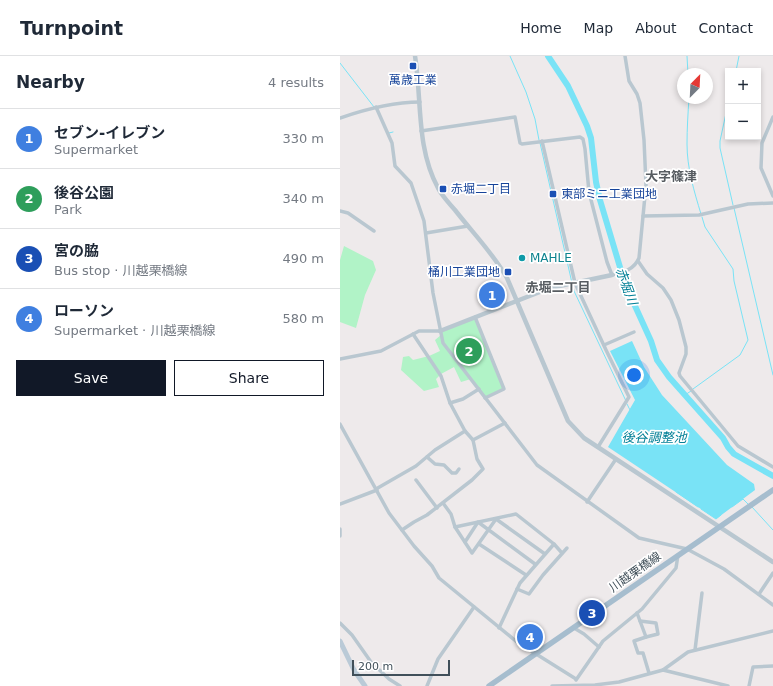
<!DOCTYPE html>
<html lang="en">
<head>
<meta charset="utf-8">
<style>
	body { margin:0; font-family:"DejaVu Sans","Noto Sans JP",sans-serif; background:#f6f6f7; color:#1f2937 }
	.controls { position:absolute; right:12px; top:12px; display:grid; overflow:hidden; border-radius:0px; box-shadow:0 2px 6px #0003 }
	.controls button { width:36px; height:36px; display:grid; place-items:center; padding:0; border:0; border-bottom:1px solid #e0e1e3; background:#fff; color:#1f2937; font:20px sans-serif }
	.compass { position:absolute; left:337px; top:12px; width:36px; height:36px; border-radius:50%; background:#fff; box-shadow:0 2px 6px #0003; rotate:24deg }
	.scale { position:absolute; left:12px; bottom:10px; width:98px; box-sizing:border-box; padding-left:4px; border:2px solid #41505a; border-top:0; font-size:11px; line-height:14px; white-space:nowrap; color:#41505a; -webkit-text-stroke:3px #fff; paint-order:stroke }
	.you { position:absolute; left:294px; top:319px; width:14px; height:14px; margin:-10px; border:3px solid #fff; border-radius:50%; background:#1a73e8; box-shadow:0 0 0 6px #1a73e833 }
	.badge { display:grid; place-items:center; width:26px; height:26px; border-radius:50%; background:#111827; color:#fff; font-size:13px; font-weight:700 }
	.pin { position:absolute; translate:-50% -50%; border:2px solid #fff; box-shadow:0 1px 4px #0006 }
	.list { margin:0; padding:0; list-style:none }
	h2 { display:flex; justify-content:space-between; align-items:center; height:52px; margin:0; padding:0 16px; font-size:17px }
	h2 small { font-size:13px; font-weight:400; color:#747a83 }
	.list li { display:grid; grid-template-columns:26px 1fr auto; gap:12px; align-items:center; box-sizing:border-box; height:60px; padding:0 16px; border-top:1px solid #e0e1e3 }
	.list b { display:block; font-size:15px; white-space:nowrap }
	.list p { margin:0; font-size:13px; white-space:nowrap; color:#747a83 }
	.list em { font-size:13px; font-style:normal; color:#747a83 }
	.actions { display:flex; gap:8px; padding:12px 16px }
	.actions a { flex:1; padding:9px 0; border:1px solid #111827; border-radius:0px; text-align:center; font-size:14px; color:#111827 }
	.actions .main { background:#111827; color:#fff }
	.map { position:relative; flex:none; width:433px; height:630px; overflow:hidden }
	header { display:flex; align-items:center; gap:24px; box-sizing:border-box; height:56px; padding:0 20px; background:#fff; border-bottom:1px solid #e0e1e3 }
	header strong { font-size:19px }
	nav { display:flex; gap:22px; margin-inline-start:auto; font-size:14px }
	main { display:flex }
	aside { flex:1; background:#fff }
	.map>svg:first-child { display:block }
</style>
</head>
<body>
<header>
<strong>Turnpoint</strong>
<nav><a>Home</a><a>Map</a><a>About</a><a>Contact</a></nav>
</header>
<main>
<aside>
<h2>Nearby<small>4 results</small></h2>
<ul class="list">
<li><span class="badge" style="background:#3f7fe0">1</span><div><b>セブン-イレブン</b><p>Supermarket</p></div><em>330 m</em></li>
<li><span class="badge" style="background:#2e9e5b">2</span><div><b>後谷公園</b><p>Park</p></div><em>340 m</em></li>
<li><span class="badge" style="background:#1a4fb4">3</span><div><b>宮の脇</b><p>Bus stop · 川越栗橋線</p></div><em>490 m</em></li>
<li><span class="badge" style="background:#3f7fe0">4</span><div><b>ローソン</b><p>Supermarket · 川越栗橋線</p></div><em>580 m</em></li>
</ul>
<div class="actions"><a class="main">Save</a><a>Share</a></div>
</aside>
<div class="map">
<svg width="433" height="630" viewBox="0 0 433 630">
	<rect width="100%" height="100%" fill="#eeeaeb"/>
	<g fill="#b1f3c7">
		<path d="M 4,190 L 33,205 L 36,214 L 25,239 L 16,272 L 0,266 L 0,204 Z"/>
		<path d="M 135,261 L 164,333 L 145,342 L 131,323 L 121,326 L 114,311 L 101,318 L 96,323 L 99,331 L 84,335 L 61,314 L 63,301 L 69,300 L 73,304 L 89,300 L 100,295 L 95,284 L 101,279 L 100,275 Z"/>
	</g>
	<path fill="#79e3f6" d="M 292,285 L 304,311 L 322,339 L 387,409 L 414,428 L 415,434 L 376,463 L 268,391 L 295,344 L 270,295 Z"/>
	<g fill="none" stroke-linecap="round" stroke-linejoin="round">
		<g stroke="#79e3f6" stroke-width="1">
			<path d="M 170,0 L 186,36 L 195,63 L 199,84"/>
			<path d="M 347,0 L 348,18"/>
			<path d="M 0,7 L 34,51"/>
			<path d="M 396,15 L 399,0"/>
			<path d="M 349,42 C 348,57 347,73 347,88 C 347,112 354,135 361,158"/>
			<path d="M 388,48 L 380,85 L 380,92 L 393,149"/>
			<path d="M 49,77 L 53,76"/>
			<path d="M 200,87 L 232,227"/>
			<path d="M 394,152 L 433,319"/>
			<path d="M 233,230 L 234,235 L 286,345"/>
			<path d="M 353,333 L 400,299 L 408,284 L 394,225 L 393,213 L 365,171 L 362,161"/>
			<path d="M 345,339 L 351,335"/>
			<path d="M 287,348 L 290,354"/>
			<path d="M 336,436 L 358,451"/>
			<path d="M 392,451 L 403,443 L 408,448"/>
			<path d="M 412,451 L 433,474"/>
			<path d="M 361,453 L 376,463 L 381,459"/>
		</g>
		<path stroke="#79e3f6" stroke-width="6" d="M 208,0 L 228,30 L 247,70 L 251,82 L 256,126 L 260,144 L 285,228 L 311,285 L 317,304 L 329,321 L 383,382 L 388,391 L 394,398 L 433,420"/>
		<g stroke="#b9c7d0" stroke-width="3.5">
			<path d="M 36,51 L 52,87 L 55,110 L 71,127 L 84,165 L 93,237 L 103,287 L 197,409 L 299,482 L 347,493 L 384,513 L 433,549"/>
			<path d="M 433,61 L 422,87 L 421,112 L 433,140"/>
			<path d="M 0,62 C 26,53 52,46 80,46"/>
			<path d="M 81,75 L 175,61 L 180,87 L 182,88 L 240,81 L 243,83 L 245,93 L 249,136 L 267,206 L 272,219 C 283,216 294,214 299,202 L 306,129 L 304,84 L 300,47 L 297,38 L 289,25 L 285,0"/>
			<path d="M 202,85 L 235,227 L 266,294 L 289,341 L 258,391"/>
			<path d="M 0,155 L 8,157 L 34,175"/>
			<path d="M 303,160 L 359,159 L 408,148 L 433,147"/>
			<path d="M 86,177 L 128,170"/>
			<path d="M 298,205 L 307,218 L 323,232 L 331,244 L 339,264 L 346,291 L 346,298 L 339,317 L 340,320 L 398,390 L 433,411"/>
			<path d="M 135,261 L 164,333 L 145,342"/>
			<path d="M 73,278 L 101,320 L 110,347 L 123,343 L 139,333"/>
			<path d="M 264,289 L 294,276"/>
			<path d="M 0,303 L 41,295 L 79,275 L 100,275"/>
			<path d="M 110,347 L 125,375 L 133,384 L 165,367"/>
			<path d="M 0,368 L 49,457 L 74,490 L 92,510 L 99,522 L 177,586 L 236,623"/>
			<path d="M 87,401 L 95,408 L 104,409 L 112,417 L 116,417 L 119,413"/>
			<path d="M 76,424 L 97,452"/>
			<path d="M 36,433 L 76,410 L 95,394 L 125,375"/>
			<path d="M 247,446 L 276,403"/>
			<path d="M 103,447 L 111,458 L 115,471"/>
			<path d="M 0,448 L 37,434"/>
			<path d="M 156,463 L 132,497 L 115,471 L 176,458 L 214,488 L 222,497"/>
			<path d="M 156,463 L 205,498"/>
			<path d="M 0,473 L 0,480"/>
			<path d="M 62,474 L 74,466 L 87,459 L 132,424 L 143,413 L 137,403 L 133,384"/>
			<path d="M 125,486 L 138,466 L 195,508"/>
			<path d="M 139,488 L 186,519"/>
			<path d="M 177,533 L 189,538 L 203,519 L 227,492"/>
			<path d="M 419,538 L 433,517"/>
			<path d="M 297,557 L 306,581"/>
			<path d="M 300,565 L 316,567 L 318,578 L 306,581 L 294,585 L 298,597 L 303,597 L 309,617"/>
			<path d="M 0,567 L 12,579 L 31,606 L 49,623 L 60,630"/>
			<path d="M 159,572 L 180,527 L 214,488"/>
			<path d="M 234,572 L 244,578 L 259,591"/>
			<path d="M 355,594 L 362,537"/>
			<path d="M 323,614 L 388,630"/>
			<path d="M 236,624 L 263,585 L 302,553 L 336,512 L 338,499"/>
			<path d="M 87,630 L 98,603 L 134,551"/>
			<path d="M 212,630 L 255,629 L 279,626 L 323,614 L 348,596 L 433,575"/>
			<path d="M 409,630 L 413,611 L 433,610"/>
		</g>
		<g stroke="#b9c7d0" stroke-width="4.5">
			<path d="M 75,0 C 82,44 76,92 98,132 C 102,140 109,147 115,154 C 132,176 153,197 167,222 L 228,365 L 244,382 L 433,506"/>
			<path d="M 100,275 L 210,232 L 272,219"/>
		</g>
		<path stroke="#bacad7" stroke-width="5" d="M 0,585 L 14,614 L 25,630"/>
		<path stroke="#a6bdce" stroke-width="5.5" d="M 149,630 L 433,434"/>
	</g>
	<g fill="#1a4fb4" stroke="#fff" stroke-width="1.5">
		<rect x="69" y="6" width="8" height="8" rx="2"/>
		<rect x="99" y="129" width="8" height="8" rx="2"/>
		<rect x="209" y="134" width="8" height="8" rx="2"/>
		<rect x="164" y="212" width="8" height="8" rx="2"/>
	</g>
	<circle fill="#0f9aa8" stroke="#fff" stroke-width="1.5" cx="182" cy="202" r="4"/>
	<g text-anchor="middle" stroke-width="3.5" stroke-linejoin="round" paint-order="stroke">
		<g font-size="12" fill="#164399" stroke="#fff" text-anchor="start">
			<text x="73" y="28" text-anchor="middle">萬歳工業</text>
			<text x="111" y="137">赤堀二丁目</text>
			<text x="221" y="142">東部ミニ工業団地</text>
			<text x="160" y="220" text-anchor="end">桶川工業団地</text>
		</g>
		<g font-size="12" fill="#0d838f" stroke="#fff" text-anchor="start">
			<text x="190" y="206">MAHLE</text>
		</g>
		<g font-size="12" fill="#41505a" stroke="#fff">
			<text transform="translate(295 516) rotate(-35)" y="4">川越栗橋線</text>
		</g>
		<g font-size="13" font-weight="bold" fill="#575c61" stroke="#fff">
			<text x="331" y="125">大字篠津</text>
			<text x="218" y="236">赤堀二丁目</text>
		</g>
		<g font-size="13" font-style="italic" fill="#038097" stroke="#fff">
			<text transform="translate(287 230) rotate(70)" y="5">赤堀川</text>
			<text x="314" y="386">後谷調整池</text>
		</g>
	</g>
</svg>
<div class="controls">
<button>+</button>
<button>−</button>
</div>
<svg class="compass" viewBox="-18 -18 36 36"><path d="M0-13l5 13h-10z" fill="#e53935"/><path d="M0 13l5-13h-10z" fill="#747a83"/></svg>
<div class="scale">200 m</div>
<div class="you"></div>
<div class="pin badge" style="left:152px;top:239px;background:#3f7fe0">1</div>
<div class="pin badge" style="left:129px;top:295px;background:#2e9e5b">2</div>
<div class="pin badge" style="left:252px;top:557px;background:#1a4fb4">3</div>
<div class="pin badge" style="left:190px;top:581px;background:#3f7fe0">4</div>
</div>
</main>
</body>
</html>
